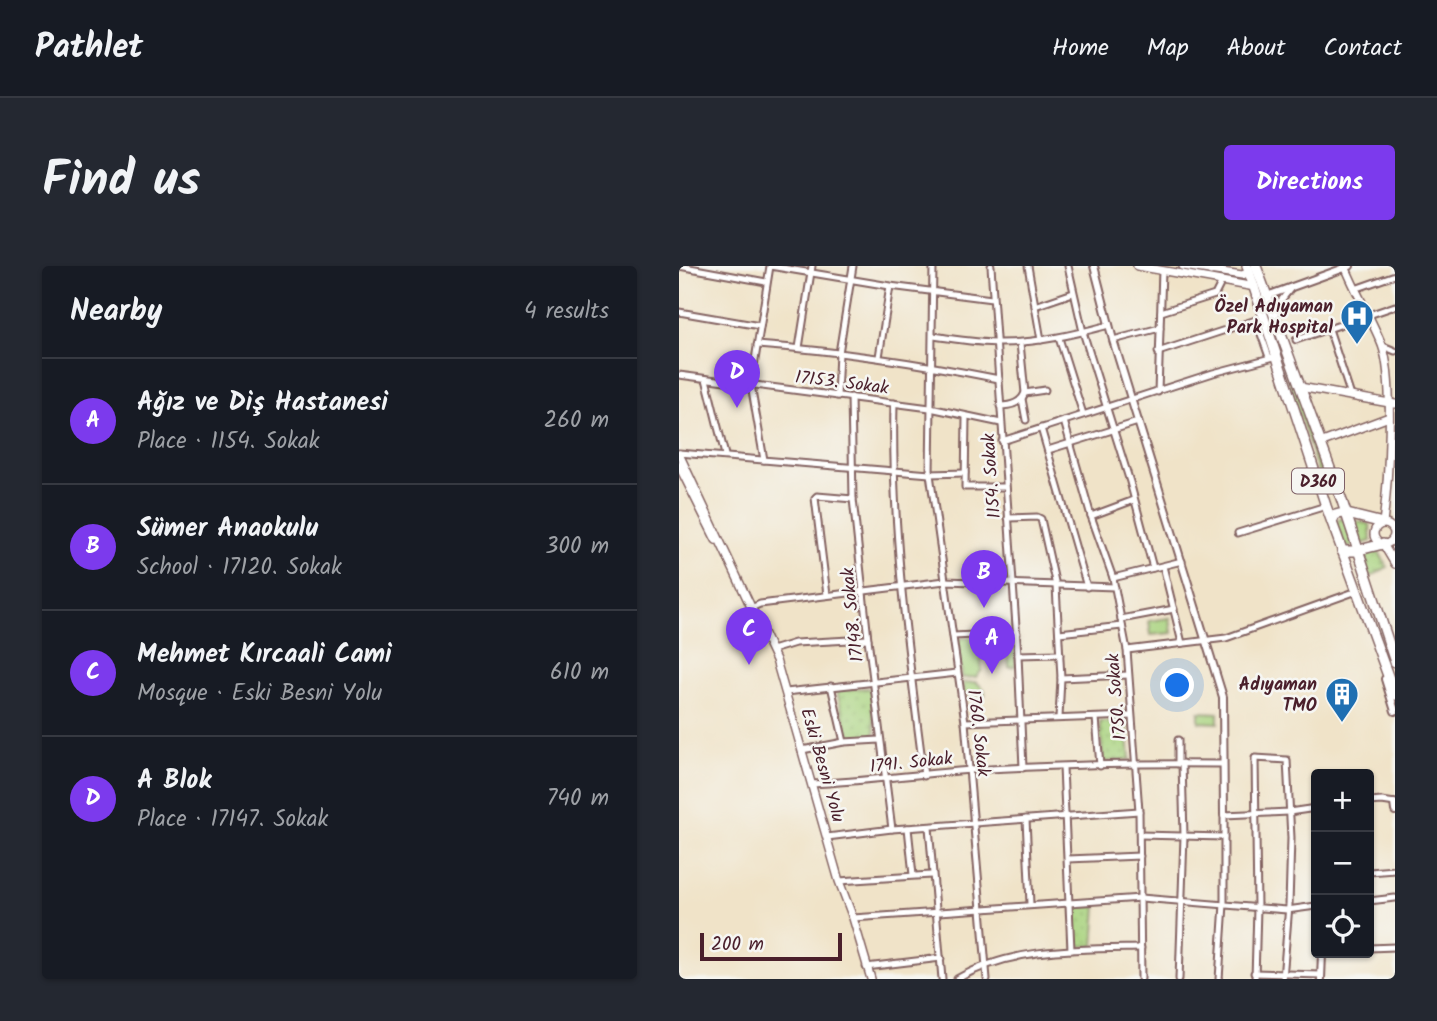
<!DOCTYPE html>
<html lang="en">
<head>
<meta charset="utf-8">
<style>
	body { margin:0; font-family:Kalam,sans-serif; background:#242831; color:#f1f3f6 }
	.controls { position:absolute; right:21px; bottom:21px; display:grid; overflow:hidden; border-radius:7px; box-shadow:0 2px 5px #0004 }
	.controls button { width:63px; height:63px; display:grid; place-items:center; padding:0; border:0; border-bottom:2px solid #363941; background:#171b24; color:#f1f3f6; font:35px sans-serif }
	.scale { position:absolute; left:21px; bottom:18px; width:142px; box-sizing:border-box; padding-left:7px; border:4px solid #4a1f2b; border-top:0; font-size:19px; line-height:24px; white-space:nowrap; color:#4a1f2b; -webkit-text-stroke:5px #f6f6f2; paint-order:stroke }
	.you { position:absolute; left:499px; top:420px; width:24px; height:24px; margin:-18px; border:5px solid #fff; border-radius:50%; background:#1a73e8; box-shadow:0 0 0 10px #1a73e833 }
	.badge { display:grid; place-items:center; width:46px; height:46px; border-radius:50%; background:#7c3aed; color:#fff; font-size:23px; font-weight:700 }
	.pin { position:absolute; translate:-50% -58px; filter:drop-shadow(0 2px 4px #0008) }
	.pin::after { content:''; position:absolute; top:37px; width:24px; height:21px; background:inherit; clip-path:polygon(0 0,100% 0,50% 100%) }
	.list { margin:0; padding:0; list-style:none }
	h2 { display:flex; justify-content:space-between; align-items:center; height:91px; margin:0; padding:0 28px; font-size:30px }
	h2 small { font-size:23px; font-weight:400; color:#9ea1a6 }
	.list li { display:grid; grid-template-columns:46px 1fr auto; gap:21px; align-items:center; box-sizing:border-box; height:126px; padding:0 28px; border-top:2px solid #363941 }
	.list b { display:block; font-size:26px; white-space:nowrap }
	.list p { margin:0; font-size:23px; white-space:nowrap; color:#9ea1a6 }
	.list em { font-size:23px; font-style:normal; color:#9ea1a6 }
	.icon { flex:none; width:38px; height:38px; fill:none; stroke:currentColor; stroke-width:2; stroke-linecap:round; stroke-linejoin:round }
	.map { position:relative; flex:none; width:716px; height:713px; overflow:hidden; border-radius:7px }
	header { display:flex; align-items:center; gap:42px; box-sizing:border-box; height:98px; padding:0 35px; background:#171b24; border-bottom:2px solid #363941 }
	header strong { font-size:33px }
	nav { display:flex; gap:38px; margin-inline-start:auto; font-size:24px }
	.intro { display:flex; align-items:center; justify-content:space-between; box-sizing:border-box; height:168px; padding:0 42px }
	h1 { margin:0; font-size:49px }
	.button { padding:18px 32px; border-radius:7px; background:#7c3aed; color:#fff; font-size:24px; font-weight:700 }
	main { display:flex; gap:42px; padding:0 42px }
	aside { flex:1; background:#171b24; border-radius:7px; box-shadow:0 2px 5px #0004 }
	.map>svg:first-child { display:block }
</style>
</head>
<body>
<header>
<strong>Pathlet</strong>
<nav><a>Home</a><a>Map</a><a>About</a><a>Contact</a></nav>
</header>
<div class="intro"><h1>Find us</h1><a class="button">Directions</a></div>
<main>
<aside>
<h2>Nearby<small>4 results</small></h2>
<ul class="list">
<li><span class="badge">A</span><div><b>Ağız ve Diş Hastanesi</b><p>Place · 1154. Sokak</p></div><em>260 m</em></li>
<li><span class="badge">B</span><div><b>Sümer Anaokulu</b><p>School · 17120. Sokak</p></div><em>300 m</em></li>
<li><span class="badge">C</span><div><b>Mehmet Kırcaali Cami</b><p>Mosque · Eski Besni Yolu</p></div><em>610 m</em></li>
<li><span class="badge">D</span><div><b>A Blok</b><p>Place · 17147. Sokak</p></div><em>740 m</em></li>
</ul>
</aside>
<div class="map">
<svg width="716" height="713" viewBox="0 0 716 713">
	<defs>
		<pattern id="park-dots" width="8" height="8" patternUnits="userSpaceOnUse" patternTransform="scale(1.75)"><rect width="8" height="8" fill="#a9d37e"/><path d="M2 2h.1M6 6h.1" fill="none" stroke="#93b56d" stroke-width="1.8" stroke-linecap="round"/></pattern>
	</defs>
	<rect width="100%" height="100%" fill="#f6f6f2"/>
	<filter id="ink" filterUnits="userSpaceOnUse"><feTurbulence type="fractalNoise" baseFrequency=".0143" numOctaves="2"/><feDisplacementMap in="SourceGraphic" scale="14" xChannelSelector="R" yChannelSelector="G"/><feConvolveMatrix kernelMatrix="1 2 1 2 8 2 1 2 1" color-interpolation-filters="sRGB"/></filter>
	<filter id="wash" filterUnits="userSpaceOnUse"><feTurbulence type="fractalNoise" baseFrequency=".00686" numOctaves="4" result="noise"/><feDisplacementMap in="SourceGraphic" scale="28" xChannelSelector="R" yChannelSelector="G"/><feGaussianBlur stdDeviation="1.57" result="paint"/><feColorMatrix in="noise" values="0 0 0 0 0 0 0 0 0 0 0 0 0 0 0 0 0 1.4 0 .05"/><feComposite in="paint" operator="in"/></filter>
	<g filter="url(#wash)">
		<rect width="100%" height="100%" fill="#f0e3c8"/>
		<g fill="#a9d37e" stroke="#7a7954" stroke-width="2">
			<path d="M 572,0 L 656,224 L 646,227 Z"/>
			<path d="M 662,252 L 666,255 L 674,278 L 672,281 L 666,280 L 657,257 Z"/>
			<path d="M 676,255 L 691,258 L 692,275 L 683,278 Z"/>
			<path d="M 491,352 L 493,367 L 472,369 L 470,355 Z"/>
			<path d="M 335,371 L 337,400 L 330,401 L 328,389 L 308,390 L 307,392 L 302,393 L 303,404 L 297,411 L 283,412 L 279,375 L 281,372 Z"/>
			<path d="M 297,416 L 305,423 L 306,429 L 285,429 L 284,417 Z"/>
			<path d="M 520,446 L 539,447 L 539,457 L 520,456 Z"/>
		</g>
		<g fill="url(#park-dots)" stroke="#7a7954" stroke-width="2">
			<path d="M 692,284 L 699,284 L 708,301 L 691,311 L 686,295 Z"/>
			<path d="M 188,422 L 192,425 L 196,467 L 193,470 L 170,471 L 158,426 L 159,424 Z"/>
			<path d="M 448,455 L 451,493 L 424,496 L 421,456 Z"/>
			<path d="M 418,640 L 415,680 L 396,680 L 394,641 Z"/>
		</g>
	</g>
	<g filter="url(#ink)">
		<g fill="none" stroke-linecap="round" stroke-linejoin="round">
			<defs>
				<g id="minor">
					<path d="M 0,0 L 87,16"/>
					<path d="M 254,0 L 251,208 L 286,456 L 308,713"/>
					<path d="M 312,0 L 339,389 L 344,502"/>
					<path d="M 349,0 L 362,74"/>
					<path d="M 389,0 L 404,66 L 451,216 L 474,302"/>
					<path d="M 676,23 L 716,9"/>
					<path d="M 356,40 L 394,27"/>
					<path d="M 0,46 L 81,60"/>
					<path d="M 482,46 L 536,29 L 543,15"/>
					<path d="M 597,48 L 600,37 L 612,22"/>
					<path d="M 650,63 L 672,130"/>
					<path d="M 254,70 C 276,73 298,77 320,77 C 358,77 393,69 430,59"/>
					<path d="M 380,72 L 404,148"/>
					<path d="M 434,74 L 481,62"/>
					<path d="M 617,74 L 716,40"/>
					<path d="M 341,77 L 346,127"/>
					<path d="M 78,79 C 160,85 240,97 320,113"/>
					<path d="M 704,80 L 716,85"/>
					<path d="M 120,82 L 133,0"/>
					<path d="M 479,86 L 577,54 L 590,91"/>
					<path d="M 200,91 L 211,20"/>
					<path d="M 0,109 L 251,142 L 322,157"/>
					<path d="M 27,113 L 46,189"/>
					<path d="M 479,126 L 483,4"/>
					<path d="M 158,130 L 160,87 L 174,0"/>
					<path d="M 172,131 L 174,233 L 189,373 L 213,563"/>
					<path d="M 343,133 L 347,154"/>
					<path d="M 215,137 C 212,262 229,386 245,510"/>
					<path d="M 321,140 C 331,140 342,137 346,127 L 366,124"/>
					<path d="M 287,151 L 286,221 L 326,221"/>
					<path d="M 385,155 L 412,250 L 434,312 L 448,384 L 460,545 L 462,713"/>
					<path d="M 362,162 L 408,321"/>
					<path d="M 323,175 L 534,107 L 599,90"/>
					<path d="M 369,184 L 459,156"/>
					<path d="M 0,187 L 251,208 L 286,207"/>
					<path d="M 85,194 L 72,119 L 91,0 L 211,20 L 313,33"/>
					<path d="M 412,250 L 455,234"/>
					<path d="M 329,252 L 358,251 L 362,253 L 377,320 L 382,412 L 380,452"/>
					<path d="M 559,267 L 647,240"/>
					<path d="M 484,300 L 503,377"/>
					<path d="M 434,312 L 503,295"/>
					<path d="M 148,329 L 136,232 L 138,230 L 174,233"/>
					<path d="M 72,342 L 81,338 L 266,315 L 436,321"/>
					<path d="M 442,353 L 495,343"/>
					<path d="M 380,367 L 443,360"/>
					<path d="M 274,370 L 338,367"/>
					<path d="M 93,384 L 116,377 L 189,373"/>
					<path d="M 448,384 L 547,372 L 678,325"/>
					<path d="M 339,389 L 381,388"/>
					<path d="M 382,412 L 449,409"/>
					<path d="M 152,420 L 165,476"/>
					<path d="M 107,426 L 278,407"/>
					<path d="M 417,452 L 421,500"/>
					<path d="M 286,456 L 452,450"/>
					<path d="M 499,474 L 499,498"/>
					<path d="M 123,484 L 165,476 L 201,474"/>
					<path d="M 384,501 L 392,684"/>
					<path d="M 133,518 C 186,515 239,508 292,504 C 376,499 460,497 544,498"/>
					<path d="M 690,536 L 703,535 L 716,537"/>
					<path d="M 347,553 L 351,638"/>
					<path d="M 250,561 L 263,713"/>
					<path d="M 229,562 L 234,609"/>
					<path d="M 461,569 L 545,571"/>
					<path d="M 148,571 L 213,563 L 460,545"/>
					<path d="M 389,593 L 461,590"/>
					<path d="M 690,606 L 716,604"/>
					<path d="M 160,615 L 252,609"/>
					<path d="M 690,635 L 716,632"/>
					<path d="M 174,652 L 462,632 L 608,644 L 637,640"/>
					<path d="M 690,682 L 716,681"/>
					<path d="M 187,701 L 262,692"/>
					<path d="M 575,707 L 642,709"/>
					<path d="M 278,713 C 333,681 400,683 462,682"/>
					<path d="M 500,713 L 505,570 L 503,497"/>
					<path d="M 540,713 L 545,638 L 545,549 L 610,546 L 637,542"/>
					<path d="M 576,713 L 578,642 L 576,492 L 608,494 L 612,572 L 610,639 L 604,713"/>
				</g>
				<g id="tertiary">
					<path d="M 415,0 L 434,74 L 544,431 L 545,549"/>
					<path d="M 588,30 L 671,0"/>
					<path d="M 706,413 L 716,445"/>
					<path d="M 715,537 L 716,545"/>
					<path d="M 642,713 L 643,687"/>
				</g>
				<g id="secondary">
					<path d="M 458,0 L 576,21"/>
					<path d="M 504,0 L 563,9 L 571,6"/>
					<path d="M 666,0 C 677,27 692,52 703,79 C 716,113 709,219 704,257"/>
					<path d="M 621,121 L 716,138"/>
					<path d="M 641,177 L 710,151"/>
					<path d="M 0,188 L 97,394 L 160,615 L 174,652 L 192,713"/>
					<path d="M 0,200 L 37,274"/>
					<circle cx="705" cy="268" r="10"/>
					<path d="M 704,278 L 716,298"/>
				</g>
				<g id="trunk">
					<path d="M 568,0 L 647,240 L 716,429"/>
					<path d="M 577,0 L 663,235 L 716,396"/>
					<path d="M 532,4 L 541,0"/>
					<path d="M 653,256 L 656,249 L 664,247 L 704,257"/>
					<path d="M 663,285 L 676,285 L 704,278"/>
				</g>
			</defs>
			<use href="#minor" stroke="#846462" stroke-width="9"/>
			<use href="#tertiary" stroke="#846462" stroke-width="10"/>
			<use href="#secondary" stroke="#846462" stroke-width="10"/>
			<use href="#trunk" stroke="#846462" stroke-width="12"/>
			<use href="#minor" stroke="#fff" stroke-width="5"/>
			<use href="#tertiary" stroke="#fff" stroke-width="6"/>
			<use href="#secondary" stroke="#fff" stroke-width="7"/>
			<use href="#trunk" stroke="#fff" stroke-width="9"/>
		</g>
	</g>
	<defs>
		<symbol id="hospital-pin" viewBox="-11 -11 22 30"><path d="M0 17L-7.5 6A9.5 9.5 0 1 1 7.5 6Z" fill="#1f6fb2" stroke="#f6f6f2"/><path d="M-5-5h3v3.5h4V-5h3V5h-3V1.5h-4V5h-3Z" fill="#fff"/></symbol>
		<symbol id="building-pin" viewBox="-11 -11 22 30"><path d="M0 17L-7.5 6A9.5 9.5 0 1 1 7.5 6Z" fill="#1f6fb2" stroke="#f6f6f2"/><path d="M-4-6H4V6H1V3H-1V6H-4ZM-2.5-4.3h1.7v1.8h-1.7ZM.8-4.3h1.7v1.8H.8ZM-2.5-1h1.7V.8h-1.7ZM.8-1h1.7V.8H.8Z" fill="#fff"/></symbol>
	</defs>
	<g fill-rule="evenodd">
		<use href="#hospital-pin" x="659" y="31" width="38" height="52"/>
		<use href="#building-pin" x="644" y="409" width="38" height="52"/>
	</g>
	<g text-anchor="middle" stroke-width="5" stroke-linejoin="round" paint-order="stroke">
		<rect fill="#f6f6f2" stroke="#7e6067" stroke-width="2" x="613" y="202.5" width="52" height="25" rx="5"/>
		<g font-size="16" font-weight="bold" fill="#4a1f2b">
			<text x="639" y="221">D360</text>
		</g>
		<g font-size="18" font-weight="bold" fill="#4a1f2b" stroke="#f6f6f2" text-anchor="end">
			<text x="654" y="46">Özel Adıyaman<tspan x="654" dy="21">Park Hospital</tspan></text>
			<text x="638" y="424">Adıyaman<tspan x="638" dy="21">TMO</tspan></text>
		</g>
		<g font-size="18" fill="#4a1f2b" stroke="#f6f6f2">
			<text transform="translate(163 116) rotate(7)" y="6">17153. Sokak</text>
			<text transform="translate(312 210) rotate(-94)" y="6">1154. Sokak</text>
			<text transform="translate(173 349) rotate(-96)" y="6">17148. Sokak</text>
			<text transform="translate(437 431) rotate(-95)" y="6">1750. Sokak</text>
			<text transform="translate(300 467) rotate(83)" y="6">1760. Sokak</text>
			<text transform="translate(232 496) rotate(-6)" y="6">1791. Sokak</text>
			<text transform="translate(144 499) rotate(74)" y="6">Eski Besni Yolu</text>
		</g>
	</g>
</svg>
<div class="controls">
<button>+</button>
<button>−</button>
<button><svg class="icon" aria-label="locate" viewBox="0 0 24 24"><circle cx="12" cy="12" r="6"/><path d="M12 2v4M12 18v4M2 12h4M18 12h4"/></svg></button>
</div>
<div class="scale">200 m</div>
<div class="you"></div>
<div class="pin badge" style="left:313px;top:408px">A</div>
<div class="pin badge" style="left:305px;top:342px">B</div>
<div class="pin badge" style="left:70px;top:399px">C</div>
<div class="pin badge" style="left:58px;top:142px">D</div>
</div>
</main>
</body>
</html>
